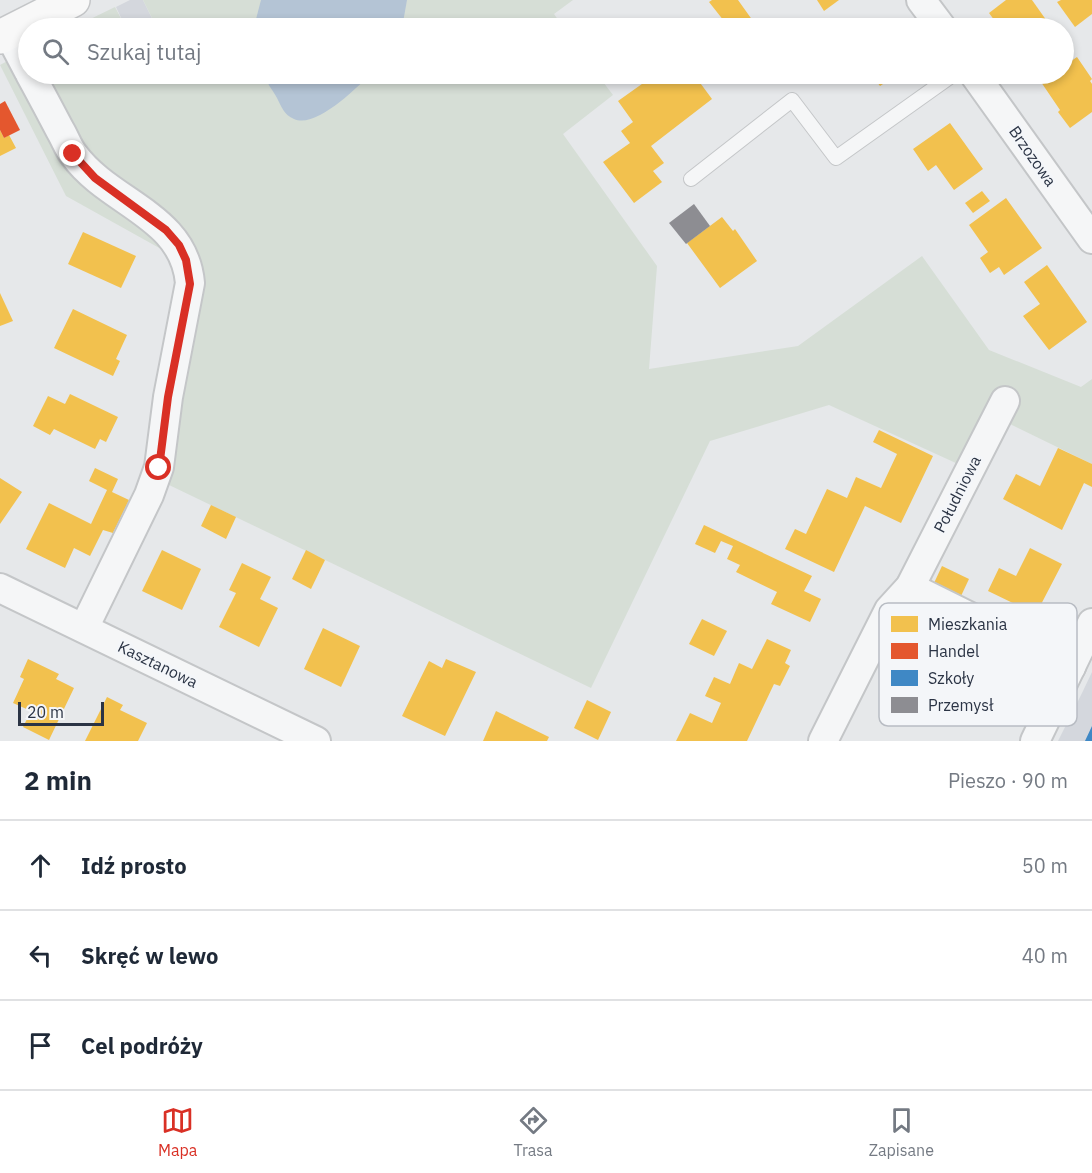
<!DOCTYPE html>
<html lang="pl">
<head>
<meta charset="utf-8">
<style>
	body { margin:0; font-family:"IBM Plex Sans",sans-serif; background:#f6f6f7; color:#1f2937 }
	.scale { position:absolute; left:18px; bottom:15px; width:86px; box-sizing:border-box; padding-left:6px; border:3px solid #2b3445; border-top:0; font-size:16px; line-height:21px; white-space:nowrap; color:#2b3445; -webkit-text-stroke:4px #f4f6f9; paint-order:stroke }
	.stop { position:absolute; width:18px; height:18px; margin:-14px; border:4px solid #d93025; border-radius:50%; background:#fff }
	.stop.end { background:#d93025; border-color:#fff; box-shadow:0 2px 6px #0008 }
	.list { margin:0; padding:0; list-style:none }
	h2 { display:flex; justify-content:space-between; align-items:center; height:78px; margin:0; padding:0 24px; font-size:26px }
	h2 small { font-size:20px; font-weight:400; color:#747a83 }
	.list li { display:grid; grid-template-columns:39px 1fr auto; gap:18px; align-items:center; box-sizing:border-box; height:90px; padding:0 24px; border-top:2px solid #e0e1e3 }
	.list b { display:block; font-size:22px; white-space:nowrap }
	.list em { font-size:20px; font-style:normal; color:#747a83 }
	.icon { flex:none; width:33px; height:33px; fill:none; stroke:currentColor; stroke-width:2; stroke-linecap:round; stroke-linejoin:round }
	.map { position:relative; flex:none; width:1092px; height:741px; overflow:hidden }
	.search { position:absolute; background:#fff; box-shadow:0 3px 9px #0003; left:18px; right:18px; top:18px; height:66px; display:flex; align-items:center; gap:15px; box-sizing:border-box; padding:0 21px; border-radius:33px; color:#747a83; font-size:22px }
	.sheet { height:348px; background:#fff }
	nav { display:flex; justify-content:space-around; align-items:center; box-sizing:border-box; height:84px; border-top:2px solid #e0e1e3; background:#fff; font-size:16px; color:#747a83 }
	nav a { display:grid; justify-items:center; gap:3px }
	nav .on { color:#d93025 }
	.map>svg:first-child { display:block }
</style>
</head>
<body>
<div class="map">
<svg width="1092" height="741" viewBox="0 0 1092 741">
	<rect width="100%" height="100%" fill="#e6e8ea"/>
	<g fill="#d4d7dd">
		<path d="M 130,0 L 143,0 L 157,28 L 126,28 L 116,7 Z"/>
		<path d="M 1092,672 L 1092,741 L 1058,741 L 1083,691 Z"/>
	</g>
	<g fill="#d6ded6">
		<path d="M 143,0 L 573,0 L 554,14 L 564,28 L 157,28 Z"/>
		<path d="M 115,7 L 126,28 L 72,28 Z"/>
		<path d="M 28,50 L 28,74 L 597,74 L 613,95 L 563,134 L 657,266 L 649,369 L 798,346 L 922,256 L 989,350 L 1081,387 L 1092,379 L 1092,464 L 1008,423 L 982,475 L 829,405 L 710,441 L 591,688 L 167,484 L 197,269 L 66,196 L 0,65 Z"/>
	</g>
	<g fill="#b4c4d5">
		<path d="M 261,0 L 407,0 L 402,28 L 256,28 L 255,23 Z"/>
		<path d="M 264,74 L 371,74 C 356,88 316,129 294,119 C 284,115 281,106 277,98 C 272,89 267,84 264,74 Z"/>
	</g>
	<g fill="#f2c14e">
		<path d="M 712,0 L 738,0 L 758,28 L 714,28 L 724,21 L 709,2 Z"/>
		<path d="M 817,0 L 839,0 L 824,11 Z"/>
		<path d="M 1006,0 L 1032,0 L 1049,24 L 1042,28 L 1000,28 L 989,13 Z"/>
		<path d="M 1061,0 L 1092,0 L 1092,14 L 1075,27 L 1057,2 Z"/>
		<path d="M 873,20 L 880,28 L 861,28 Z"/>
		<path d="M 683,21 L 688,28 L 673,28 Z"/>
		<path d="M 1077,57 L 1092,79 L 1090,81 L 1092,84 L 1092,112 L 1070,128 L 1058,112 L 1060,110 L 1041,82 L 1054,74 L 1064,74 L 1064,66 Z"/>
		<path d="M 656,74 L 708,74 L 698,80 L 712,99 L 651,146 L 664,163 L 653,171 L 662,182 L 634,203 L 603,162 L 630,143 L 621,131 L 633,122 L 618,101 Z"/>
		<path d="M 871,74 L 898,74 L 880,86 Z"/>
		<path d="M 950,123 L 983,169 L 954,190 L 936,165 L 928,171 L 913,149 Z"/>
		<path d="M 0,130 L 4,138 L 9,135 L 16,148 L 0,156 Z"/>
		<path d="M 982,191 L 990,201 L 973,213 L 965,203 Z"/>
		<path d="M 1006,198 L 1042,248 L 1004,275 L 999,267 L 990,273 L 980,258 L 988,252 L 969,225 Z"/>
		<path d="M 722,217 L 733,231 L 735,229 L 757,261 L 720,288 L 687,243 Z"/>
		<path d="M 83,232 L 136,256 L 121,288 L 68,264 Z"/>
		<path d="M 1047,265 L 1087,322 L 1049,350 L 1023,316 L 1040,304 L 1024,282 Z"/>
		<path d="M 0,293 L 13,321 L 0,326 Z"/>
		<path d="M 73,309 L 127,335 L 116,359 L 120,361 L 113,376 L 54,348 Z"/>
		<path d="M 70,394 L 118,417 L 106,442 L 100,439 L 95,449 L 54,429 L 50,435 L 33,426 L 48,396 L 65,404 Z"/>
		<path d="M 879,430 L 933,456 L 901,523 L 865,506 L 834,572 L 785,549 L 795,529 L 806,534 L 827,489 L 847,498 L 856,477 L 881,488 L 897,454 L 873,442 Z"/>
		<path d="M 1058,448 L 1092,464 L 1092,487 L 1084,483 L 1062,530 L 1003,499 L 1016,474 L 1040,486 Z"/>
		<path d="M 95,468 L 118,479 L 112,492 L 129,500 L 113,533 L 103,530 L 90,556 L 74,548 L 65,568 L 26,549 L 49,503 L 91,524 L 107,490 L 89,481 Z"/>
		<path d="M 0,478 L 22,492 L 0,524 Z"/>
		<path d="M 211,505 L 236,517 L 226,539 L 201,526 Z"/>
		<path d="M 704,525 L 812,576 L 804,591 L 821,599 L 810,622 L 771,604 L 777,592 L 736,572 L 740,565 L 727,559 L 733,546 L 721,541 L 715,553 L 695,544 Z"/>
		<path d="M 1030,548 L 1062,564 L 1036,614 L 988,591 L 999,568 L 1016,576 Z"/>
		<path d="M 162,550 L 201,569 L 182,610 L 142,591 Z"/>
		<path d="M 306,550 L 325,560 L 311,589 L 292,579 Z"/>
		<path d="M 242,563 L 271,577 L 260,599 L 278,608 L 259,647 L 219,627 L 236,593 L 229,590 Z"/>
		<path d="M 942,566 L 969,579 L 961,596 L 934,583 Z"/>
		<path d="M 702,619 L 727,631 L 714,656 L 689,644 Z"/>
		<path d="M 323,628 L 360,646 L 341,687 L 304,669 Z"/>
		<path d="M 767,639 L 791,650 L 785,663 L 790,666 L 780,686 L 774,684 L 747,741 L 676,741 L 690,713 L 712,723 L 721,703 L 705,696 L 714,677 L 730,684 L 739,663 L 752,669 Z"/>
		<path d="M 28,659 L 59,674 L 56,679 L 74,688 L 49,740 L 23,727 L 31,711 L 13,703 L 24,679 L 20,677 Z"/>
		<path d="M 446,659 L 476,672 L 445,736 L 402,716 L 429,661 L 442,668 Z"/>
		<path d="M 107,697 L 123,705 L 120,710 L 147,723 L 138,741 L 85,741 Z"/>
		<path d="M 587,700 L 611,712 L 598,740 L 574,728 Z"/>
		<path d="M 496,711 L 549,737 L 547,741 L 483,741 Z"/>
	</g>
	<path fill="#e4572e" d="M 5,101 L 20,130 L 4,138 L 0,130 L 0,104 Z"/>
	<path fill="#3f88c5" d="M 1092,726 L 1092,741 L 1085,741 Z"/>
	<path fill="#8d8d92" d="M 694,204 L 710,226 L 686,244 L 669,223 Z"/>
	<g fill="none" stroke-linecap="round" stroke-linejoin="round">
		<defs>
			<path id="lane" d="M 691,179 L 792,100 L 836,158 L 954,74"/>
			<g id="street">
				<path d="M 921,0 L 942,28"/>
				<path d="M 8,32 L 28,70"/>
				<path d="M 30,74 C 40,92 50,111 60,130 C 65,138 68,148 74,155 C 110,204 184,215 190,283 L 168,397 L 159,467 L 149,495 L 84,628"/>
				<path d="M 974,74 L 1092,239"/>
				<path d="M 910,587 L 1071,667"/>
				<path d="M 0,588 L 316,741"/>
				<path d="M 823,741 L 889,610 L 910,587 L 1005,401"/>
				<path d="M 1035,741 L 1092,623"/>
			</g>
			<path id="secondary" d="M 0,37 L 73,0"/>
		</defs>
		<use href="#lane" stroke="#c4c6c8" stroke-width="16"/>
		<use href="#street" stroke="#c4c6c8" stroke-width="32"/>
		<use href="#secondary" stroke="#c4c6c8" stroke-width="36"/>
		<use href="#lane" stroke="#f5f6f7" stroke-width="14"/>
		<use href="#street" stroke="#f5f6f7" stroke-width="28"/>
		<use href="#secondary" stroke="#f8f8f8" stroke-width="33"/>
	</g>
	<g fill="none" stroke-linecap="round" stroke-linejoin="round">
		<path stroke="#d93025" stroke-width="8" d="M 73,154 L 95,178 L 166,230 L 179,245 L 186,260 L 190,284 L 168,397 L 159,468"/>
	</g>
	<g text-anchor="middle" stroke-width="6" stroke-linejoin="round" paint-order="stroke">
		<g font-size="16" fill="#2b3445" stroke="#f4f6f9">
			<text transform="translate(1033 156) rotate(55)" y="6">Brzozowa</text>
			<text transform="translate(957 494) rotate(-63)" y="6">Południowa</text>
			<text transform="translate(158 664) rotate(26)" y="6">Kasztanowa</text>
		</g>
	</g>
	<rect x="879" y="603" width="198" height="123" rx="9" fill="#f4f6f9" stroke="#b8bcc3" stroke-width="1.5"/>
	<rect x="891" y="616" width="27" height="16" fill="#f2c14e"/>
	<rect x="891" y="643" width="27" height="16" fill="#e4572e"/>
	<rect x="891" y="670" width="27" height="16" fill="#3f88c5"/>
	<rect x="891" y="697" width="27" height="16" fill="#8d8d92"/>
	<g font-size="16" fill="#2b3445">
		<text x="928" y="630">Mieszkania</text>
		<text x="928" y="657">Handel</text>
		<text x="928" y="684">Szkoły</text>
		<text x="928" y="711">Przemysł</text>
	</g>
</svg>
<div class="scale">20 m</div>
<div class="stop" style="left:159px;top:468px"></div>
<div class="stop end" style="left:73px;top:154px"></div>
<div class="search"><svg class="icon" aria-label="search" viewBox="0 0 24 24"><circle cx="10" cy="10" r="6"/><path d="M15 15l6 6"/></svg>Szukaj tutaj</div>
</div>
<section class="sheet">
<h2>2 min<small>Pieszo · 90 m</small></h2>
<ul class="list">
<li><svg class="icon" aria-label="ahead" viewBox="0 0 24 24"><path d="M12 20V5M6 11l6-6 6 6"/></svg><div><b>Idź prosto</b></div><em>50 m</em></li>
<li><svg class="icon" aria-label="left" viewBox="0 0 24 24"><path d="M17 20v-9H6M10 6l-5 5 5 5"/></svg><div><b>Skręć w lewo</b></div><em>40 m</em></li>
<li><svg class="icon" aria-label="arrive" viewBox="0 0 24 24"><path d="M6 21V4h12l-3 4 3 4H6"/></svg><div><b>Cel podróży</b></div></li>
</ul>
</section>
<nav>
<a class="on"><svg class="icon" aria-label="map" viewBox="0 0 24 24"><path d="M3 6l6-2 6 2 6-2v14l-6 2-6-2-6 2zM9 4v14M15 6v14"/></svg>Mapa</a>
<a><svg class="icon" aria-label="directions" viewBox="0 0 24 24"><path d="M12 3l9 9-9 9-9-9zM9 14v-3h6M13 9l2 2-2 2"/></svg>Trasa</a>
<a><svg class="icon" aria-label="saved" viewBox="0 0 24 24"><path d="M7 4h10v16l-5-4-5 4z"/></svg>Zapisane</a>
</nav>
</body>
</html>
